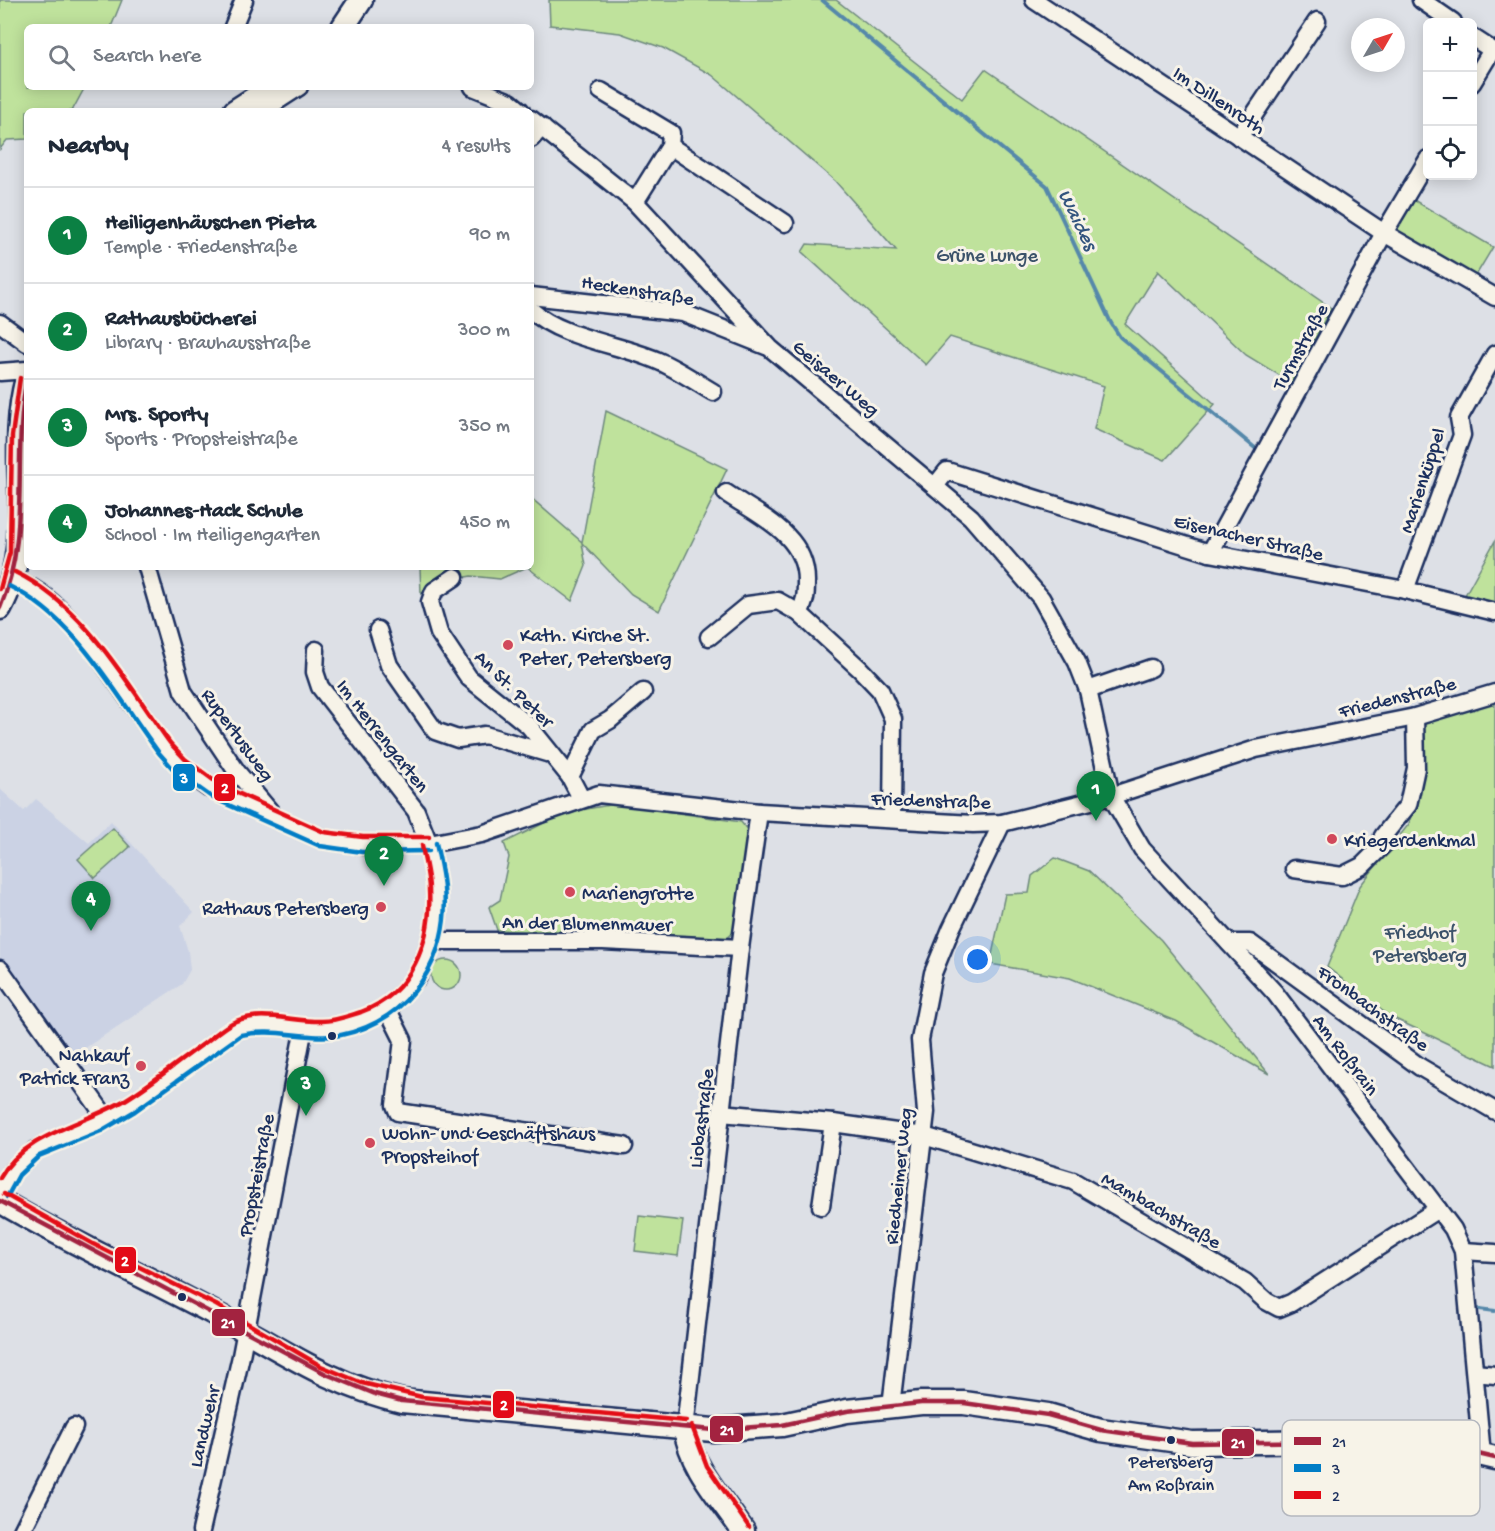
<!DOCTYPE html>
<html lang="en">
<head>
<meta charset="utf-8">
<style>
	body { margin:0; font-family:"Gochi Hand",sans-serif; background:#f2f2f3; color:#1f2937 }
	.controls { position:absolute; right:18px; top:18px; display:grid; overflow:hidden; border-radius:9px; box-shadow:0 3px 15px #0003 }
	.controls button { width:54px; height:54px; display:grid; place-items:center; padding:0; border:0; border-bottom:2px solid #e0e1e3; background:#fff; color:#1f2937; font:30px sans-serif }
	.compass { position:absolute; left:1351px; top:18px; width:54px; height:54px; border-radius:50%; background:#fff; box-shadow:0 3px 15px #0003; rotate:51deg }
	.you { position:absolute; left:978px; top:960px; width:21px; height:21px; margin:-15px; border:4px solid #fff; border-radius:50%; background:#1a73e8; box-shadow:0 0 0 9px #1a73e833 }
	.badge { display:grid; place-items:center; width:39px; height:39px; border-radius:50%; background:#0b8043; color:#fff; font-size:20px; font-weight:700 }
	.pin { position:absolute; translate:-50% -50px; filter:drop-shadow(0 2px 3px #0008) }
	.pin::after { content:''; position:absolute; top:32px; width:21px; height:18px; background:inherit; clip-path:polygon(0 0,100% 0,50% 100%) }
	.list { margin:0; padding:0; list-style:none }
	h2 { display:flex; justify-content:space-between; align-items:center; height:78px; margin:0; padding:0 24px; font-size:26px }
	h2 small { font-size:20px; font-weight:400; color:#747a83 }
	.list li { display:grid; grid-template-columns:39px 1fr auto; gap:18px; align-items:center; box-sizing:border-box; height:96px; padding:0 24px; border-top:2px solid #e0e1e3 }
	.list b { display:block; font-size:22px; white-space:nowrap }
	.list p { margin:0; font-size:20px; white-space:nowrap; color:#747a83 }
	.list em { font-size:20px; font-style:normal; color:#747a83 }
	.icon { flex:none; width:33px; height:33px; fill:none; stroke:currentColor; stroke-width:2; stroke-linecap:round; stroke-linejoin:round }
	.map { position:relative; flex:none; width:1495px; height:1531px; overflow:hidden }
	.search { position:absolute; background:#fff; box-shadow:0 3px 15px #0003; left:24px; top:24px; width:510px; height:66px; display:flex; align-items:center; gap:15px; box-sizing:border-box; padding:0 21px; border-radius:9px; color:#747a83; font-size:22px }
	.panel { position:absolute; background:#fff; box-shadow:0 3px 15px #0003; left:24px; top:108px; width:510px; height:462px; border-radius:9px }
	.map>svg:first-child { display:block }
</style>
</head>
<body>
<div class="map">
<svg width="1495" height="1531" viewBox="0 0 1495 1531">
	<rect width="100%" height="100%" fill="#dde0e6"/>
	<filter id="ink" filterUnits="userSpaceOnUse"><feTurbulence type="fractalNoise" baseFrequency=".0167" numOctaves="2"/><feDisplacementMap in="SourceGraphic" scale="12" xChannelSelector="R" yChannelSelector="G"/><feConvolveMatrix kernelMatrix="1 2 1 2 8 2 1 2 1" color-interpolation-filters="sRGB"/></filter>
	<g filter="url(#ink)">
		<path fill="#cbd2e4" d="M 0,789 L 24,811 L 36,799 L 89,843 L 111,821 L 194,912 L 180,926 L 188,951 L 190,970 L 182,984 L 73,1056 L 21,982 L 0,959 Z"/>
		<g fill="#bfe29c" stroke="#6d887d" stroke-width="1.5">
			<path d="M 0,0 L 122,0 L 111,27 L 27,27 L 27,87 L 85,87 L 72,111 L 27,111 L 27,139 L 7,140 L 0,149 Z"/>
			<path d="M 549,0 L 836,0 L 962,99 L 985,69 L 1331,308 L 1292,383 L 1246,355 L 1158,271 L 1125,324 L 1215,404 L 1165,460 L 1094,429 L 1104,386 L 950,337 L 926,365 L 802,252 L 807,244 L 896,250 L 835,181 L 712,75 L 663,48 L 620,33 L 550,25 Z"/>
			<path d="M 1412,199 L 1493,247 L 1472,282 L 1391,235 Z"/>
			<path d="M 606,411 L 727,469 L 659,611 L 631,594 L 582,543 L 586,566 L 572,601 L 527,567 L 500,579 L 471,576 L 440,582 L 421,594 L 420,567 L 531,567 L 531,498 L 582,542 Z"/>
			<path d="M 1495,541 L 1495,610 L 1464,597 Z"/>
			<path d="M 1495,697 L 1495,1066 L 1389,1016 L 1327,967 L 1360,886 L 1409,824 L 1423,764 L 1421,719 Z"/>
			<path d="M 615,804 L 741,822 L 748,831 L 735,931 L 726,939 L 497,930 L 489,907 L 500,900 L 509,857 L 504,843 L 564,813 Z"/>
			<path d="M 113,828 L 130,847 L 95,878 L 78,859 Z"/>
			<path d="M 1055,858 L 1089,871 L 1161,940 L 1269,1074 L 1176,1021 L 1070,978 L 990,964 L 1005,894 L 1029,893 L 1032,876 Z"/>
			<circle cx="446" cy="975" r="15"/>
			<path d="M 639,1216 L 683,1221 L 678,1256 L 635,1251 Z"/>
		</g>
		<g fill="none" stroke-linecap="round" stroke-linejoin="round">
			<g stroke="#58a" stroke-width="4">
				<path d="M 822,0 L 1047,186 L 1111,323 L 1120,337 L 1255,448"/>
				<path d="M 1480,1309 L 1495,1311"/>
			</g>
			<defs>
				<g id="street">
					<path d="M 1034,0 L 1384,233 L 1495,297"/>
					<path d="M 1421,0 L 1453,22"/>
					<path d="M 233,27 L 244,0"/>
					<path d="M 1472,37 L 1492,50 L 1472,83"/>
					<path d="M 473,87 L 510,102 L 521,111"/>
					<path d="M 601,91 L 671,133 L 670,146 L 635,202"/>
					<path d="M 262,111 L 299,87"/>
					<path d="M 531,119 L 635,202 L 770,348 L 971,517 L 1041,598 L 1077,662 L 1088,690 L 1111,796 L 1142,849 L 1275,993 L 1453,1229 L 1463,1251 L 1482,1455"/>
					<path d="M 1239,137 L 1317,21"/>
					<path d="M 531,139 L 542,127"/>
					<path d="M 670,146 L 785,223"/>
					<path d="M 531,296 L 683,313 L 766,346"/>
					<path d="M 531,310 C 561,338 619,344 656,360 C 676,368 694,381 713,392"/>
					<path d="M 0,323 L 27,343"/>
					<path d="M 0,372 L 27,370"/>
					<path d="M 935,486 L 947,471 L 1210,553 L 1405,590 L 1495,612"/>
					<path d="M 726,493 C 760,516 806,535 806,581 C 806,594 806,601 799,613"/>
					<path d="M 1210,553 L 1384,233 L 1428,159"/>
					<path d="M 147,567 L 183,691 L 237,772 L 273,815"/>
					<path d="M 455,577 L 434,591 L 430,602 L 439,633 L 469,678 L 529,726 L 570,777 L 581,798"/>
					<path d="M 12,579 C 88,601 135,741 208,788 L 322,839 L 363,846 L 429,844 L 482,834 L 599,794 L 759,812 L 973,824 L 1002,823 L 1111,796 L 1256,749 L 1415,717 L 1495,693"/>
					<path d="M 1405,590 L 1462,435 L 1459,418 L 1495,354"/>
					<path d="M 378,630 L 389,665 L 435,731 L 458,739 L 485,735 L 550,754"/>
					<path d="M 709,637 L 748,605 L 778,601 L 799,613 L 860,669 L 880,690 L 893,719 L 892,818"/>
					<path d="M 1088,690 L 1151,668"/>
					<path d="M 570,777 L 593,730 L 610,720 L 643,692"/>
					<path d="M 1294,869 L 1342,876 L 1362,866 L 1387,841 L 1383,836 L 1408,805 L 1416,768 L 1415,717"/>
					<path d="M 433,941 L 603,941 L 740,948"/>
					<path d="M 1229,943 L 1250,943 L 1420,1067 L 1495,1111"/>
					<path d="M 0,969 L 107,1119"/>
					<path d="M 387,1008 L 403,1040 L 395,1105 L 398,1112 L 624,1146"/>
					<path d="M 721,1113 L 833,1123 L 924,1136 L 1073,1181 L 1245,1282 L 1266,1301 L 1279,1308 L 1291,1303 L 1438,1209"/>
					<path d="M 0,1193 L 13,1170 L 35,1150 L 98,1124 L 131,1105 L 238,1028 L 260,1023 L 322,1029 L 353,1024 L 387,1008 L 418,977 L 433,941 L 437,890 L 429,844 L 416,811 L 320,687 L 315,672 L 316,650"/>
					<path d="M 821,1206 L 833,1123"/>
					<path d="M 1463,1251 L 1495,1253"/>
					<path d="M 1475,1373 L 1495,1375"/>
					<path d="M 891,1406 L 926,1112 L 920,1040 L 933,973 L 951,929 L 1002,823"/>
					<path d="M 685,1428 L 740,948 L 759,812"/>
					<path d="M 22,1531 L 74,1427"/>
					<path d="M 201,1531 L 241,1356 L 304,1027"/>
				</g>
				<g id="secondary">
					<path d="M 343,27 L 361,0"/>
					<path d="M 235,111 L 272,87"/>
					<path d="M 0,608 C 38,539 6,453 27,379"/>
					<path d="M 0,1201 C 68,1241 140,1274 210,1311 C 277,1346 326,1384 402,1401 L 713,1430 L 782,1425 L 847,1411 L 921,1403 L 964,1403 L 1048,1415 L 1101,1430 L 1192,1443 L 1385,1440 L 1453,1448 L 1495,1458"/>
					<path d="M 685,1428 C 691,1468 722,1499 743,1531"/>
				</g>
			</defs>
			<use href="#street" stroke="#1b2f5e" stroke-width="21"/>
			<use href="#secondary" stroke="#1b2f5e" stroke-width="27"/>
			<use href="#street" stroke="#f7f3e8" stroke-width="16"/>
			<use href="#secondary" stroke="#f7f3e8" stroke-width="22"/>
			<defs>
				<g id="bus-1">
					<path d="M 0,608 C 32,532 11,458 27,379"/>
					<path d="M 0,1201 L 326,1374 L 375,1394 L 402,1401 L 713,1430 L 782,1425 L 847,1411 L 921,1403 L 964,1403 L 1048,1415 L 1101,1430 L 1192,1443 L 1385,1440 L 1453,1448 L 1495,1458"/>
				</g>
				<g id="bus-2">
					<path d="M 9,586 C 77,619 115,694 159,753 L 175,771 L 213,798 L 320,846 L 362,852 L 429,851"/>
					<path d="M 7,1197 L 19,1175 L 39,1156 L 101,1131 L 135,1111 L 241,1035 C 275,1027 308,1041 341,1035 C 411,1021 451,956 444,888 C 443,873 439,858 436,843"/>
				</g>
				<g id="bus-3">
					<path d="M 15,572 C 85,606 126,682 170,743 L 185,759 L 220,785 L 324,832 L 363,837 L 429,837"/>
					<path d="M 0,589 L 10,552 L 12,436 L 20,378"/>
					<path d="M 0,1178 C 25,1133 84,1125 125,1100 C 153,1083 179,1061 206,1042 C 215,1035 226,1025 236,1021 C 264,1010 293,1022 322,1021 C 336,1021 348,1016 361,1012 C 412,994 432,940 429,890 C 429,875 424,860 422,845"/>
					<path d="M 4,1194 L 93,1244 L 216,1305 L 321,1366 L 362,1383 L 422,1397 L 686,1421"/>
					<path d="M 692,1426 L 707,1466 L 749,1527"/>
				</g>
			</defs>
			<use href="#bus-1" stroke="#f7f3e8" stroke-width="9"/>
			<use href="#bus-2" stroke="#f7f3e8" stroke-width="9"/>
			<use href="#bus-3" stroke="#f7f3e8" stroke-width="9"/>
			<use href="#bus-1" stroke="#a32340" stroke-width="4.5"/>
			<use href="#bus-2" stroke="#007dc6" stroke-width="4.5"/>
			<use href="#bus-3" stroke="#e30b17" stroke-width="4.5"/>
		</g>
	</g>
	<g fill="#d1495b" stroke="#f7f3e8" stroke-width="2">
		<circle cx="508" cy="645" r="6"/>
		<circle cx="1332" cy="839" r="6"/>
		<circle cx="570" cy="892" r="6"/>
		<circle cx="381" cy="907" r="6"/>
		<circle cx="141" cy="1066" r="6"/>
		<circle cx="370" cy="1143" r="6"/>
	</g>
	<g fill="#1b2f5e" stroke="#f7f3e8" stroke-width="2">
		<circle cx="332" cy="1036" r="5"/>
		<circle cx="182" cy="1297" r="5"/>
		<circle cx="1171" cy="1440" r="5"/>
	</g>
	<g text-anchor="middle" stroke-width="6" stroke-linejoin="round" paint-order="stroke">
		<g font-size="18" fill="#1b2f5e" stroke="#f7f3e8">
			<text x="1171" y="1467">Petersberg<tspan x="1171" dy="23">Am Roßrain</tspan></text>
		</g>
		<g font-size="20" fill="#1b2f5e" stroke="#f7f3e8">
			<text transform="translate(1220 99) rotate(34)" y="7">Im Dillenroth</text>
			<text transform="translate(638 289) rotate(9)" y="7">Heckenstraße</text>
			<text transform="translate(1299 346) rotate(-61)" y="7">Turmstraße</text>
			<text transform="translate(837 377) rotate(40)" y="7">Geisaer Weg</text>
			<text transform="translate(1421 480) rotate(-72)" y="7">Marienküppel</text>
			<text transform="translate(1249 536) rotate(13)" y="7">Eisenacher Straße</text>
			<text transform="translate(515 688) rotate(44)" y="7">An St. Peter</text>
			<text transform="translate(1397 696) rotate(-14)" y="7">Friedenstraße</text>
			<text transform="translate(239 734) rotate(54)" y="7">Rupertusweg</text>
			<text transform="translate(384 735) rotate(52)" y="7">Im Herrengarten</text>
			<text transform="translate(931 799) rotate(2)" y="7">Friedenstraße</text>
			<text transform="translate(587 922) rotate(1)" y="7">An der Blumenmauer</text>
			<text transform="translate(1374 1007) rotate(36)" y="7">Fronbachstraße</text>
			<text transform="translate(1347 1054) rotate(53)" y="7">Am Roßrain</text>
			<text transform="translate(700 1118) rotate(-83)" y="7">Liobastraße</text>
			<text transform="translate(255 1175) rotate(-79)" y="7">Propsteistraße</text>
			<text transform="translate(897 1176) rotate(-84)" y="7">Riedheimer Weg</text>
			<text transform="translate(1162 1209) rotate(30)" y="7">Mambachstraße</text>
			<text transform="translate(203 1426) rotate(-77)" y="7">Landwehr</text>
		</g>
		<g font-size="20" fill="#3c536a" stroke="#f7f3e8">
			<text x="987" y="261">Grüne Lunge</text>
			<text x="1420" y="938">Friedhof<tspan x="1420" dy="23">Petersberg</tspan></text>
		</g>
		<g font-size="20" fill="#1b2f5e" stroke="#f7f3e8" text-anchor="start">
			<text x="520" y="641">Kath. Kirche St.<tspan x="520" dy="23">Peter, Petersberg</tspan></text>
			<text x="1344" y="846">Kriegerdenkmal</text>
			<text x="582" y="899">Mariengrotte</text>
			<text x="369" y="914" text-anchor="end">Rathaus Petersberg</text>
			<text x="129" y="1061" text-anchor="end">Nahkauf<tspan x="129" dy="23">Patrick Franz</tspan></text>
			<text x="382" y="1139">Wohn- und Geschäftshaus<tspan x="382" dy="23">Propsteihof</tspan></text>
		</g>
		<g font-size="21" font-style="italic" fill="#33547e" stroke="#f7f3e8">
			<text transform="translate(1079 219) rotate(64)" y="7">Waides</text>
		</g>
	</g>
	<rect x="1282" y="1420" width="198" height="96" rx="9" fill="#f7f3e8" stroke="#b5b8bf" stroke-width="1.5"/>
	<rect x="1294" y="1437" width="27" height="8" fill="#a32340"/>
	<rect x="1294" y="1464" width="27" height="8" fill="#007dc6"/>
	<rect x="1294" y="1491" width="27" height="8" fill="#e30b17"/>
	<g font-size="16" fill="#1b2f5e">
		<text x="1332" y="1447">21</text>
		<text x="1332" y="1474">3</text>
		<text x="1332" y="1501">2</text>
	</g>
	<g stroke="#f7f3e8" stroke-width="2">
		<rect x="172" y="763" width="24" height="29" rx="6" fill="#007dc6"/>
		<rect x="213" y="773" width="23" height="29" rx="6" fill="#e30b17"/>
		<rect x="114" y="1246" width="23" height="28" rx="6" fill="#e30b17"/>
		<rect x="211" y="1308" width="35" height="29" rx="6" fill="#a32340"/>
		<rect x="492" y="1390" width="23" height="29" rx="6" fill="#e30b17"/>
		<rect x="709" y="1415" width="35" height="28" rx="6" fill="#a32340"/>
		<rect x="1221" y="1428" width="34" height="29" rx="6" fill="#a32340"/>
	</g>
	<g font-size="16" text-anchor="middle" font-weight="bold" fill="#fff">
		<text x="184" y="783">3</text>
		<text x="225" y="793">2</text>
		<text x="125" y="1266">2</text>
		<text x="228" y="1328">21</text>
		<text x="504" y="1410">2</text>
		<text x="727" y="1435">21</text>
		<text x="1238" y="1448">21</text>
	</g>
</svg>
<div class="controls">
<button>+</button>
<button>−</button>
<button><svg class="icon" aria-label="locate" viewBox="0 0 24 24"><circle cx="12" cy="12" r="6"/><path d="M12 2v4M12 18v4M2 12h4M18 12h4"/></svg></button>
</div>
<svg class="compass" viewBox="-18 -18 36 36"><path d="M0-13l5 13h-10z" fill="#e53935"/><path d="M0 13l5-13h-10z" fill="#747a83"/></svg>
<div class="you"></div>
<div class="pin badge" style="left:1096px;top:821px">1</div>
<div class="pin badge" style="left:384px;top:886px">2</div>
<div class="pin badge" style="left:306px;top:1116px">3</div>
<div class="pin badge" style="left:91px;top:931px">4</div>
<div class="search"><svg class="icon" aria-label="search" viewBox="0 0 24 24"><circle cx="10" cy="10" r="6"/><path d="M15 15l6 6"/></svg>Search here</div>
<section class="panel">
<h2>Nearby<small>4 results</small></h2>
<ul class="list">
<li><span class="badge">1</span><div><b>Heiligenhäuschen Pieta</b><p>Temple · Friedenstraße</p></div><em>90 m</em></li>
<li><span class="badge">2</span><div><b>Rathausbücherei</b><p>Library · Brauhausstraße</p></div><em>300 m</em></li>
<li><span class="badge">3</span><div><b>Mrs. Sporty</b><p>Sports · Propsteistraße</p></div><em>350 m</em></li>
<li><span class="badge">4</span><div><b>Johannes-Hack Schule</b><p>School · Im Heiligengarten</p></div><em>450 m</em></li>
</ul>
</section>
</div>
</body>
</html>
